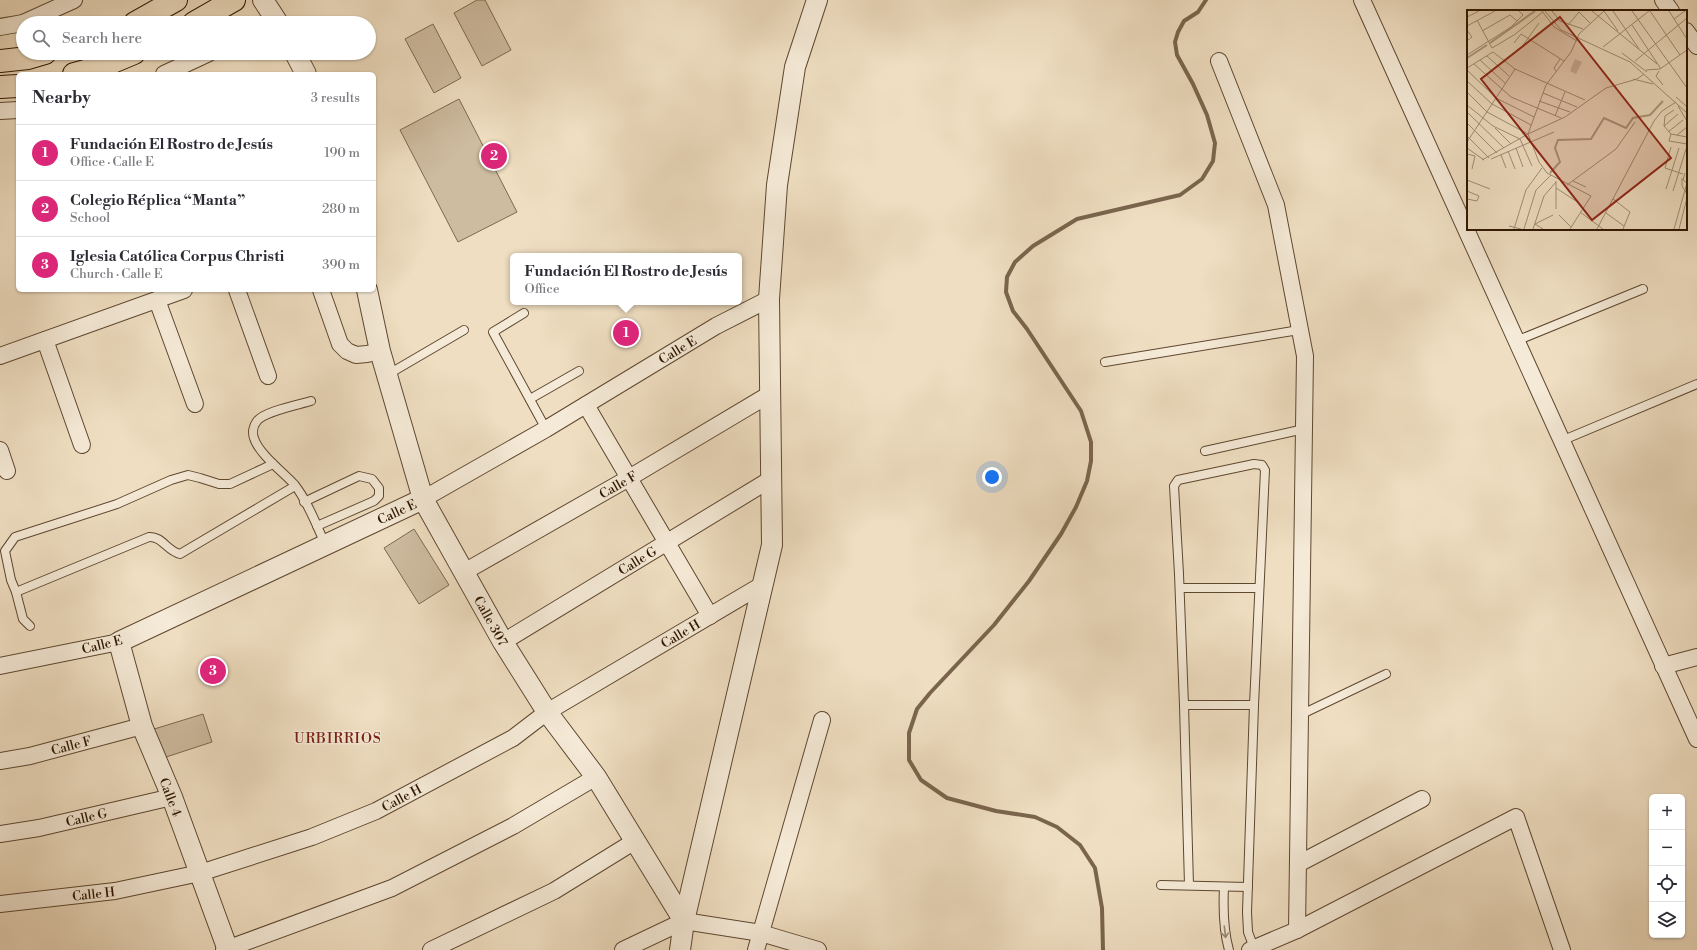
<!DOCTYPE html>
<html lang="en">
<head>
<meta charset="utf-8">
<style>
	body { margin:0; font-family:"Libre Bodoni",serif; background:#f7f7f7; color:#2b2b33 }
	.controls { position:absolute; right:12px; bottom:12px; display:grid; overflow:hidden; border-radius:6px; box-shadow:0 1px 3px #0004 }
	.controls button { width:36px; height:36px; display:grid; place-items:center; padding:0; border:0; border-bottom:1px solid #e1e1e2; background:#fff; color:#2b2b33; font:20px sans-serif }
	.you { position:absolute; left:992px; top:477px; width:14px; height:14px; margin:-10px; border:3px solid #fff; border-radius:50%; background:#1a73e8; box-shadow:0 0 0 6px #1a73e833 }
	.badge { display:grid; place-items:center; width:26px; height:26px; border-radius:50%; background:#db2777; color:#fff; font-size:13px; font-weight:700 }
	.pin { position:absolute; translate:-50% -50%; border:2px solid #fff; box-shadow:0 1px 4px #0006 }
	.popup { position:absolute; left:510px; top:253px; width:232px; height:52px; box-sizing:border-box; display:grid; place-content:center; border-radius:6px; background:#fff; filter:drop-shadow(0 1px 3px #0005); font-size:13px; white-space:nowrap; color:#7c7c81 }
	.popup b { font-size:15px; color:#2b2b33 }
	.popup::after { content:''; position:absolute; left:50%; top:100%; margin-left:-8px; border:8px solid transparent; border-top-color:#fff }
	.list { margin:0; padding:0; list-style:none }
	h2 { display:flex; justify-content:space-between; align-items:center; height:52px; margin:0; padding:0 16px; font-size:17px }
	h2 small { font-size:13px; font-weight:400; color:#7c7c81 }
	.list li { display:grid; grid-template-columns:26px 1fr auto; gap:12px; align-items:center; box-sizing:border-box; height:56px; padding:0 16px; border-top:1px solid #e1e1e2 }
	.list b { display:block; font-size:15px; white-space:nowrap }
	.list p { margin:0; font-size:13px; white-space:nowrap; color:#7c7c81 }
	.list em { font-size:13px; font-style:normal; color:#7c7c81 }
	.icon { flex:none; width:22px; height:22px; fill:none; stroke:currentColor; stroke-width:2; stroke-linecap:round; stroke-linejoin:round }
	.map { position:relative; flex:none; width:1697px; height:950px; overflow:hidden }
	.search { position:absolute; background:#fff; box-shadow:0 1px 3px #0004; left:16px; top:16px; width:360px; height:44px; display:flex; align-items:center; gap:10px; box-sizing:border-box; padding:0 14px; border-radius:22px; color:#7c7c81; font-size:15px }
	.panel { position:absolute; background:#fff; box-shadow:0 1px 3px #0004; left:16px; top:72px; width:360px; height:220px; border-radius:6px }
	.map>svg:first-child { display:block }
</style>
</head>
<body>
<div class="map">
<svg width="1697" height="950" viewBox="0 0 1697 950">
	<rect width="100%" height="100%" fill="#efdec1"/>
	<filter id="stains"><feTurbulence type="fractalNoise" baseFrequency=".005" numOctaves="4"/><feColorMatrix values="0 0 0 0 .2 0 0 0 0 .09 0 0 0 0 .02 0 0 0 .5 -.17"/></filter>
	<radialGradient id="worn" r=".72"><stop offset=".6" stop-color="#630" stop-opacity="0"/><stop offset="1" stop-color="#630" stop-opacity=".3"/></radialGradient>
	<g fill="#cebca0" stroke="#7e6850">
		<path d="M 477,0 L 485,0 L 511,50 L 482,66 L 454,13 Z"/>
		<path d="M 433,24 L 461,78 L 434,93 L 405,39 Z"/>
		<path d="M 459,99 L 517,212 L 458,242 L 400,130 Z"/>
		<path d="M 414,529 L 449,585 L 419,604 L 384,548 Z"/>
		<path d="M 203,714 L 212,742 L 160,759 L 151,730 Z"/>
	</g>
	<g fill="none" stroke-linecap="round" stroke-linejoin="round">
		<path stroke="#7a654c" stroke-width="4" d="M 1103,950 L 1102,908 L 1095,868 L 1080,845 L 1057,827 L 1035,817 L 996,811 L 947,798 L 921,780 L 909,760 L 909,733 L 917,709 L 930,693 L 994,625 L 1029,581 L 1061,534 L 1076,507 L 1087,481 L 1091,461 L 1091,442 L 1081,411 L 1027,329 L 1013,311 L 1006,292 L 1007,277 L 1015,262 L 1033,246 L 1077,219 L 1180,195 L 1202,179 L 1213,161 L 1215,143 L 1207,115 L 1193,84 L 1177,55 L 1175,42 L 1178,32 L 1184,21 L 1198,12 L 1206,0"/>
		<defs>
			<g id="service">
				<path d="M 524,313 L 493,332 L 546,429"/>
				<path d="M 1516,341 L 1643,289"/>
				<path d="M 1105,362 L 1299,330"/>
				<path d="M 387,375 L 464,330"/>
				<path d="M 530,399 L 579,371"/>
				<path d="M 311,401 C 298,405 265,411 257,421 C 253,426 252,433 254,438 C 258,453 284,473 294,484 C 307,500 317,526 325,544"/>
				<path d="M 1561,441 L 1697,384"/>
				<path d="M 1205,451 L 1304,429"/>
				<path d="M 273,464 L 230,484 L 219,484 L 200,478 L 188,475 L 171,480 L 117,504 L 15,537 L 5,551 L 11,580 L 16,592 L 149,537 C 162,536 167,551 180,554 L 295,486"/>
				<path d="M 304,502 L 359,476 L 372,479 L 379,488 L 379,496 L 374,501 L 317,526"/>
				<path d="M 1180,588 L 1259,588"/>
				<path d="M 16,592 L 23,619 L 30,626"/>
				<path d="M 1184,705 L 1179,574 L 1174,486 L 1178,480 L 1254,464 L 1262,465 L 1265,470 L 1254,705"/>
				<path d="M 1300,715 L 1386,674"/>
				<path d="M 1161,885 L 1248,887"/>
				<path d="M 1189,885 L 1184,705 L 1254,705 L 1247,912 L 1248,932 L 1254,948"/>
				<path d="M 1224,887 C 1223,908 1223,929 1229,950"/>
			</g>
			<g id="minor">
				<path d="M 1362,0 L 1697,739"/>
				<path d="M 1663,0 L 1671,11"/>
				<path d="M 23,23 L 74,0"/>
				<path d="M 0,27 L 23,23"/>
				<path d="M 1686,31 L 1697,46"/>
				<path d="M 1219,61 L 1276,205 L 1305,356 L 1297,930"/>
				<path d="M 164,74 L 209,53"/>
				<path d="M 0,111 L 18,110"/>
				<path d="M 237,290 L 268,376"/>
				<path d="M 321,290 L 340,344 L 347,351 L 356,355 L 367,354 L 380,351"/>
				<path d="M 157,300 L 195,404"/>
				<path d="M 45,340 L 82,445"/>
				<path d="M 0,356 L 184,290"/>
				<path d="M 586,405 L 710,616"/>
				<path d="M 0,450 L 7,471"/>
				<path id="s1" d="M 423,499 L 546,429 L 716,326 L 769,299"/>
				<path id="s2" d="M 464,572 L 629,478 L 770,394"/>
				<path id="s3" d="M 503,642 L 771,479"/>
				<path d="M 0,666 L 119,642"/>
				<path d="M 1663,666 L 1697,657"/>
				<path id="s4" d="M 0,761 L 30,756 L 142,726"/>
				<path id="s5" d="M 0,834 L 39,828 L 172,797"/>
				<path d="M 1298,864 L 1422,799"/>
				<path id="s6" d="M 0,904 L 115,891 L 200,873 L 312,837 L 376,811 L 513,738 L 547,712 L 762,585"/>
				<path d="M 224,950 L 392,888 L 513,826 L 596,777"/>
				<path d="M 431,950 L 554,891 L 635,841"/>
				<path d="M 623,950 L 684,921 L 761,933 L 818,950"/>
				<path d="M 756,950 L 822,720"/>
				<path d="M 1250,950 L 1297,930 L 1516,817 L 1562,950"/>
			</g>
			<g id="tertiary">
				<path d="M 263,0 L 278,23"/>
				<path d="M 295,53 L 306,74"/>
				<path id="s7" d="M 367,290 L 380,351 L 423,499 L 503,642 L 547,712 L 596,777 L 684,921"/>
				<path id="s8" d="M 228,950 L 172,797 L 142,726 L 119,642 L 423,499"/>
				<path d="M 680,950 L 684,921 L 772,545 L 769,299 L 777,185 L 795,67 L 817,0"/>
			</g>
			<g id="trunk">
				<path d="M 135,23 L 176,0"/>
				<path d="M 194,23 L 234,0"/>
				<path d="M 0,61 L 28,58 L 45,53"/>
				<path d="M 74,74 L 103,66 L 134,53"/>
				<path d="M 0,87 L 18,86"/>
			</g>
		</defs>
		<use href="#service" stroke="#5e4730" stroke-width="10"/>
		<use href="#minor" stroke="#5e4730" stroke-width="18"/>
		<use href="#tertiary" stroke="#5e4730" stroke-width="22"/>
		<use href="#trunk" stroke="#2d1500" stroke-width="24"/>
		<use href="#service" stroke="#f5ead7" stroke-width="8"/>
		<use href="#minor" stroke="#f5ead7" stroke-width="16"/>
		<use href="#tertiary" stroke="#f5ead7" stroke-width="20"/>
		<use href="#trunk" stroke="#efdec1" stroke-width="22"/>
	</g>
	<defs><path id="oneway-shaft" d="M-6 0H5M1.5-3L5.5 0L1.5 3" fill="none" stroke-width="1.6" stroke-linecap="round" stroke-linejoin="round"/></defs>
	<use stroke="#9b8a76" href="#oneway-shaft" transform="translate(1225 932) rotate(83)"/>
	<g text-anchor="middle" stroke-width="3" stroke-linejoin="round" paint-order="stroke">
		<g font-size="13" fill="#2d1500" stroke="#f5ead7">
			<text dy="5" stroke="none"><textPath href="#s1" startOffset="295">Calle E</textPath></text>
			<text dy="5" stroke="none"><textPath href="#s2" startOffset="177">Calle F</textPath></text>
			<text dy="5" stroke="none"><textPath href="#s8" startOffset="634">Calle E</textPath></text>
			<text dy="5" stroke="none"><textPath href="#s3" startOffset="157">Calle G</textPath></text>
			<text dy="5" stroke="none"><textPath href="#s7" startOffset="356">Calle 307</textPath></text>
			<text dy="5" stroke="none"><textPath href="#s6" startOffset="742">Calle H</textPath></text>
			<text transform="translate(102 644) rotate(-14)" y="5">Calle E</text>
			<text dy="5" stroke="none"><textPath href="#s4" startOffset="73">Calle F</textPath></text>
			<text transform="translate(171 797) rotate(69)" y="5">Calle 4</text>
			<text dy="5" stroke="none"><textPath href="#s6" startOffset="418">Calle H</textPath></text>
			<text dy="5" stroke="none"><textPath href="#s5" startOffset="88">Calle G</textPath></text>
			<text dy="5" stroke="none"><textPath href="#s6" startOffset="94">Calle H</textPath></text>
		</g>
		<g font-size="14" letter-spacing="1" fill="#7a1f14" stroke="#f5ead7">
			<text x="338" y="743">URBIRRIOS</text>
		</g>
	</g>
	<g transform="translate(1467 10)">
		<rect width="220" height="220" fill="#efdec1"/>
		<path d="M 108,49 L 115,52 L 109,64 L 103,61 Z" fill="#cebca0"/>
		<path fill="none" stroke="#ad9a7f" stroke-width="2" d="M 23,33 L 68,1M 0,48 L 20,35M 83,163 L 93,152 L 88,138 L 91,130 L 124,129 L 137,108 L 159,118 L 166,108 L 183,105 L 196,91"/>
		<path fill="none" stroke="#a18e74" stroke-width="1" d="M 75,1 L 87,17 L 110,31M 78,1 L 94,20 L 163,52 L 220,103M 85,1 L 93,11 L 116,19M 125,1 L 190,54M 137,1 L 151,21M 146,1 L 172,39M 165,1 L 220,78M 183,1 L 213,45M 202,1 L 220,29M 0,7 L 12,1M 207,9 L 218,1M 10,10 L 25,38M 101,15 L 112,2 L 123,13M 165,15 L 194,59M 0,16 L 28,1M 0,20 L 5,27 L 0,31M 15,21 L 43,5 L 50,11M 47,33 L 54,24 L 97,51M 136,37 L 182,1M 25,38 L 47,25 L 76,2M 54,38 L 72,13M 26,42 L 48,59 L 118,90M 155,43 L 180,62M 0,45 L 44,17 L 56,5 L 52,1M 20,46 L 42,66M 13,50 L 38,73M 168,51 L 220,8M 7,54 L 44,87 L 94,108M 0,58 L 26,42M 0,60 L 29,88 L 67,107M 179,60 L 193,59 L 220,40M 89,61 L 87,58 L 93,49M 192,61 L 189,66 L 196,75M 166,69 L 186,74M 0,71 L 25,94 L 64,115M 0,82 L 20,102 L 61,124 L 72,152 L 80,163 L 124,186 L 103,219M 76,83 L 110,97M 209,87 L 220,97M 72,91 L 103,102M 0,95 L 26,116 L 53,129 L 65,156M 211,96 L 220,111M 207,100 L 198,106 L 197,116 L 204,124 L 220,127M 0,102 L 37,138M 88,106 L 98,82M 0,113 L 30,143M 197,116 L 211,104M 28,118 L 44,134M 201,122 L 216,110M 61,124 L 79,75 L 104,42 L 112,24 L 137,1M 204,124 L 202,131 L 220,134M 210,125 L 220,117M 0,126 L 22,148M 0,132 L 48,59M 204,137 L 198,158 L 216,164M 0,138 L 17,150M 49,138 L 56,157M 41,141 L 48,159M 0,144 L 8,146 L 5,159M 34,145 L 39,158M 24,149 L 87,122M 15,150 L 61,124 L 98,107 L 139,78 L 170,69 L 177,64M 218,163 L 216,170 L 220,173M 215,168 L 215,176 L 220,184M 0,170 L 23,179M 106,171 L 119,177M 100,175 L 149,139 L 168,112M 89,178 L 109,191M 199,179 L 212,138M 0,181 L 12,186 L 10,191 L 0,189M 206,181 L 219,139M 146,189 L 163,202 L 156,219M 89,199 L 89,171M 113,202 L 136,219M 139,203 L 157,216M 92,205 L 104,217M 42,216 L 54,219M 47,219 L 59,180 L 75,158M 57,219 L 69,180 L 84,165M 66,219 L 77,186 L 89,172M 76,219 L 68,214 L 86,205M 130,219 L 187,111 L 195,101 L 209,92M 207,219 L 220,173M 212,219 L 220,188"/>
		<path fill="#8f2418" fill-opacity="0.15" stroke="#8f2418" stroke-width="2" d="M 93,7 L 204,148 L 125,210 L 14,69 Z"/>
		<rect width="220" height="220" fill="none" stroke="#2d1500" stroke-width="2"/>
	</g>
	<rect width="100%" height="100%" filter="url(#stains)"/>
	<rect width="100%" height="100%" fill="url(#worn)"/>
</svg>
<div class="controls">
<button>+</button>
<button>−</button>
<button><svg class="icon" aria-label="locate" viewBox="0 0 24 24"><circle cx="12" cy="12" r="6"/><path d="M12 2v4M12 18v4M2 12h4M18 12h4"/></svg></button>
<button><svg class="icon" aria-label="layers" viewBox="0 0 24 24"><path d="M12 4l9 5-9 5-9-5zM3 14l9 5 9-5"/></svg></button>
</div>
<div class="you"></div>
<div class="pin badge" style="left:626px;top:333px">1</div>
<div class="popup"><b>Fundación El Rostro de Jesús</b>Office</div>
<div class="pin badge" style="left:494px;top:156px">2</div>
<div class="pin badge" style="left:213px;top:671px">3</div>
<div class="search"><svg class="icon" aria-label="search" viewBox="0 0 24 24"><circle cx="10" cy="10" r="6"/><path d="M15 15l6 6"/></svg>Search here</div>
<section class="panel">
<h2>Nearby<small>3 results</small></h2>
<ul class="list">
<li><span class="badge">1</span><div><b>Fundación El Rostro de Jesús</b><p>Office · Calle E</p></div><em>190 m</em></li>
<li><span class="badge">2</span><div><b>Colegio Réplica “Manta”</b><p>School</p></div><em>280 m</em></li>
<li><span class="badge">3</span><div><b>Iglesia Católica Corpus Christi</b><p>Church · Calle E</p></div><em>390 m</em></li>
</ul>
</section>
</div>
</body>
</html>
